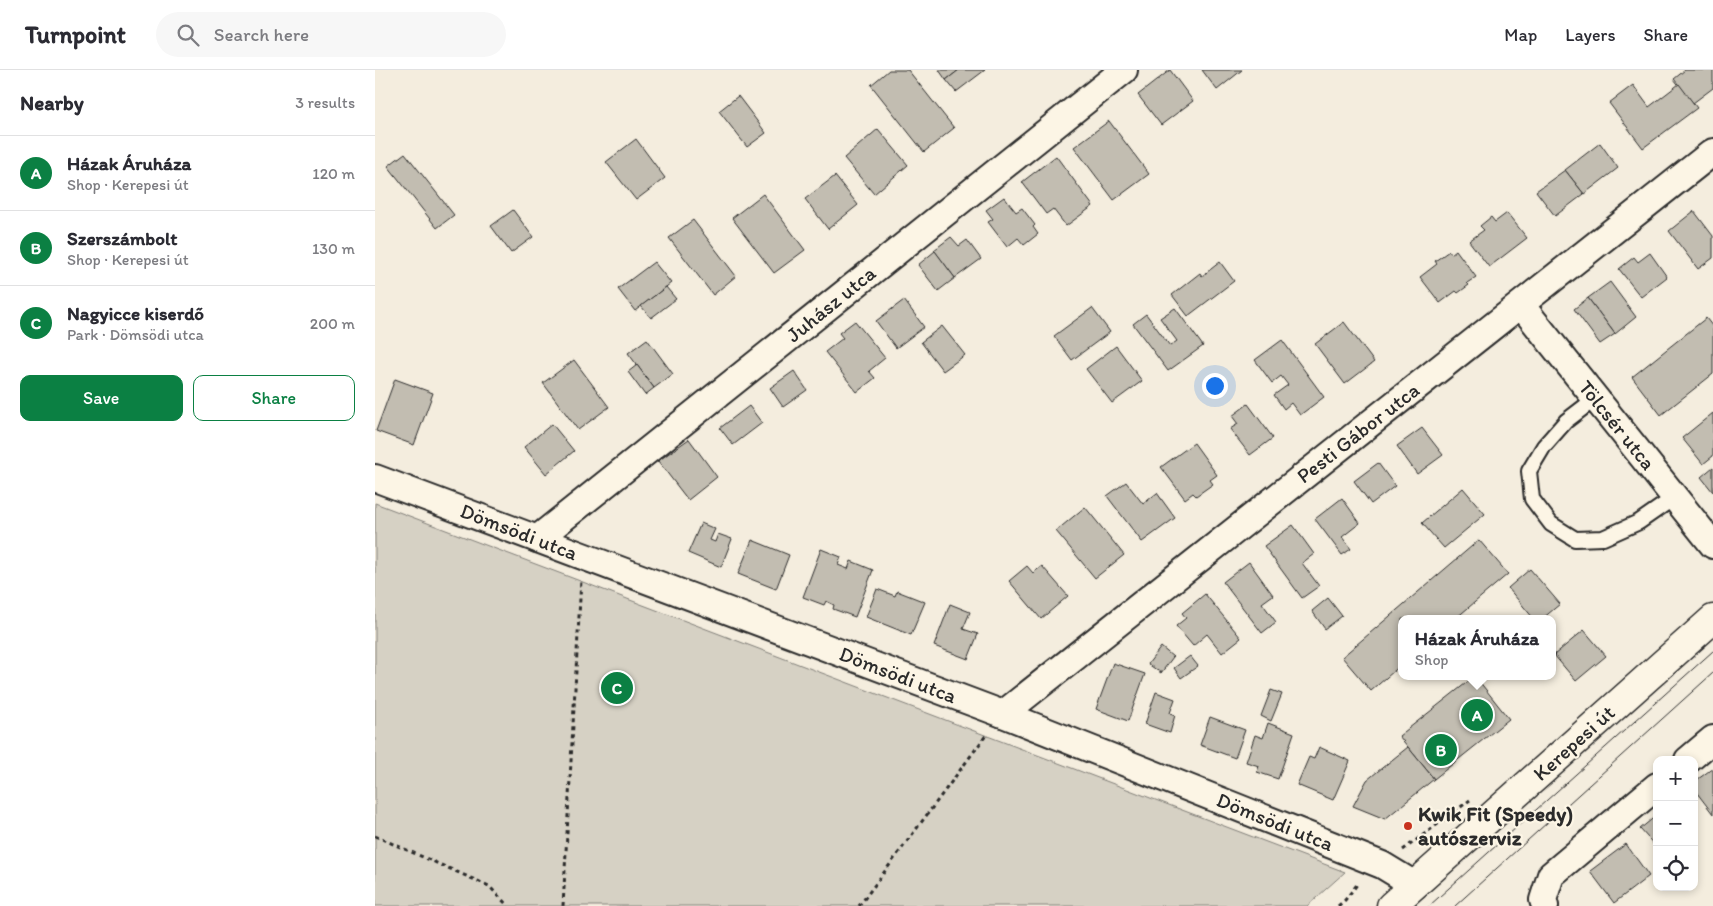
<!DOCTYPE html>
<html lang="en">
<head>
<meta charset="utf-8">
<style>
	body { margin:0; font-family:Itim,sans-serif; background:#f7f7f7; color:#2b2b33 }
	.controls { position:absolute; right:15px; bottom:15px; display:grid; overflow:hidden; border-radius:10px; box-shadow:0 2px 8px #0003 }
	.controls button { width:45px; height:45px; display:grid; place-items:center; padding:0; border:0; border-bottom:1px solid #e1e1e2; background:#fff; color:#2b2b33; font:25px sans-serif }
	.you { position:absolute; left:839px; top:315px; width:18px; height:18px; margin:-12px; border:4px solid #fff; border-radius:50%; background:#1a73e8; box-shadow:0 0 0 8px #1a73e833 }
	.badge { display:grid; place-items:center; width:32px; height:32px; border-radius:50%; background:#0b8043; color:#fff; font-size:16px; font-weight:700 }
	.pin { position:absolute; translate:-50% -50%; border:2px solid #fff; box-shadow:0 1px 5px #0006 }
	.popup { position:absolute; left:1023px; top:545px; width:158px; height:65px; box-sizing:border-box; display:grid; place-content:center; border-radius:10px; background:#fff; filter:drop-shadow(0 1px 4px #0005); font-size:16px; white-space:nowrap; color:#7c7c81 }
	.popup b { font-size:19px; color:#2b2b33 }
	.popup::after { content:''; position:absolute; left:50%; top:100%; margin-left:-10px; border:10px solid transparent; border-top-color:#fff }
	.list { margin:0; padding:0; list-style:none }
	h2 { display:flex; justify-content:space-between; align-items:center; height:65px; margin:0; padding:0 20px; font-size:21px }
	h2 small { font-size:16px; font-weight:400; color:#7c7c81 }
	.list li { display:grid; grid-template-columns:32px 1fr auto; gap:15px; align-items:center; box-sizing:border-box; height:75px; padding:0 20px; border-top:1px solid #e1e1e2 }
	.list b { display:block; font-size:19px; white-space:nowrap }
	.list p { margin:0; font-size:16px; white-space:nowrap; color:#7c7c81 }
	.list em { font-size:16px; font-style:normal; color:#7c7c81 }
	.actions { display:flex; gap:10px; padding:15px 20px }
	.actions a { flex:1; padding:11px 0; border:1px solid #0b8043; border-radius:10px; text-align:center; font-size:18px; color:#0b8043 }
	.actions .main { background:#0b8043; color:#fff }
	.icon { flex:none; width:28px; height:28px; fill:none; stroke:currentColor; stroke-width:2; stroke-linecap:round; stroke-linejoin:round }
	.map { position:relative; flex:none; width:1338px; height:836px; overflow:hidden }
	header { display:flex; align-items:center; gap:30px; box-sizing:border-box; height:70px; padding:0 25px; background:#fff; border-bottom:1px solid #e1e1e2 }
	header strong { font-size:24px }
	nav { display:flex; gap:28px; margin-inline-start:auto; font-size:18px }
	.search { width:350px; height:45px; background:#f7f7f7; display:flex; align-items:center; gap:12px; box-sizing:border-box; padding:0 18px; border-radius:28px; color:#7c7c81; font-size:19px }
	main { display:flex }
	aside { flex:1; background:#fff }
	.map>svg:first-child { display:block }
</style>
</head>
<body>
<header>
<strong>Turnpoint</strong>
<div class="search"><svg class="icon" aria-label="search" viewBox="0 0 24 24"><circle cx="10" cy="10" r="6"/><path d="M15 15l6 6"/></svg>Search here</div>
<nav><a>Map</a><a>Layers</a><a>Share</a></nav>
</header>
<main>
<aside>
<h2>Nearby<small>3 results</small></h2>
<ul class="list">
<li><span class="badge">A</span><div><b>Házak Áruháza</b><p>Shop · Kerepesi út</p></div><em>120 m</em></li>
<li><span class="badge">B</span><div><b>Szerszámbolt</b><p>Shop · Kerepesi út</p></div><em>130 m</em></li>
<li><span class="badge">C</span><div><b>Nagyicce kiserdő</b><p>Park · Dömsödi utca</p></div><em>200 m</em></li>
</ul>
<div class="actions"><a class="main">Save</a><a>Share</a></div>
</aside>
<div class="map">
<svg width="1338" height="836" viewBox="0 0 1338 836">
	<rect width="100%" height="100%" fill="#f4edde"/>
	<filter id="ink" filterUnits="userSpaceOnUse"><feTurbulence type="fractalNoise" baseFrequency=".02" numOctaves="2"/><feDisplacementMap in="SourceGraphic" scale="10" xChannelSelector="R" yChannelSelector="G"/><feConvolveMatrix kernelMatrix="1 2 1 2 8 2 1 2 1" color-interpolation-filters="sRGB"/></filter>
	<g filter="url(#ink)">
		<path fill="#d6d1c4" stroke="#807e78" d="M 0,433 L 970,802 L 932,836 L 0,836 Z"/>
		<g fill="#c2bdb1" stroke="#2b2b2b">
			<path d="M 514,0 L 533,0 L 579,58 L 549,82 L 496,15 Z"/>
			<path d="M 564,0 L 584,0 L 571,10 Z"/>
			<path d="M 584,0 L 610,0 L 581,22 L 571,10 Z"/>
			<path d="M 795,0 L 818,31 L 786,55 L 763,25 Z"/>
			<path d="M 827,0 L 867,0 L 842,20 Z"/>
			<path d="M 1310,0 L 1338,0 L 1338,18 L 1318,33 L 1299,9 Z"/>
			<path d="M 1304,14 L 1322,38 L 1268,78 L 1234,33 L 1258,15 L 1274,37 Z"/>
			<path d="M 363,26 L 391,63 L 372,77 L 344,41 Z"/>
			<path d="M 734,51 L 774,104 L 739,130 L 699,77 Z"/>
			<path d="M 503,59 L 533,95 L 499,124 L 469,88 Z"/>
			<path d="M 261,69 L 290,108 L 261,130 L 231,92 Z"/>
			<path d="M 1225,73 L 1243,98 L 1209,124 L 1190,100 Z"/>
			<path d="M 30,83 L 79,145 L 62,158 L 13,96 Z"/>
			<path d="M 681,86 L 718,136 L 691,156 L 678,139 L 671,144 L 647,112 Z"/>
			<path d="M 1190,100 L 1209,124 L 1180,146 L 1161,121 Z"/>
			<path d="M 460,106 L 483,135 L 453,159 L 430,129 Z"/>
			<path d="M 388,124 L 430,180 L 399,203 L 357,148 Z"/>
			<path d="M 629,127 L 641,142 L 647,138 L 660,155 L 658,157 L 663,164 L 649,175 L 643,168 L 632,177 L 613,152 L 618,149 L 611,140 Z"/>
			<path d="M 138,140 L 158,167 L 136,183 L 116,156 Z"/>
			<path d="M 1319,141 L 1338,166 L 1338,188 L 1323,199 L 1294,161 Z"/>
			<path d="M 1132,143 L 1152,168 L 1114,197 L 1094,171 L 1109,160 L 1105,156 L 1116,147 L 1120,152 Z"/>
			<path d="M 318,150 L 361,206 L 338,225 L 294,168 Z"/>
			<path d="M 576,167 L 584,176 L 592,170 L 606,189 L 580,208 L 559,180 Z"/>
			<path d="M 1081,180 L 1101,207 L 1092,213 L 1094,215 L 1083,223 L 1081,221 L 1065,233 L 1045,207 L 1062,194 L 1060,191 L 1074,181 L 1076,184 Z"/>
			<path d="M 560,181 L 580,208 L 563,221 L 543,195 Z"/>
			<path d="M 1275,183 L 1292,207 L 1266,227 L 1244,199 L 1259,187 L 1263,192 Z"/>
			<path d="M 279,192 L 296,213 L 260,241 L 243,219 Z"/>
			<path d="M 845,192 L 859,211 L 813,246 L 797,225 L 825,203 L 827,206 Z"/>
			<path d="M 1235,212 L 1261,247 L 1240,264 L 1213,228 Z"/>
			<path d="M 291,217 L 301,229 L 276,248 L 266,236 Z"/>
			<path d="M 1213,228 L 1240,264 L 1225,274 L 1199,239 Z"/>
			<path d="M 529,230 L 549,257 L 521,278 L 501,251 Z"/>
			<path d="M 717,238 L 735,262 L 697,290 L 679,266 Z"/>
			<path d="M 800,238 L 828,276 L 793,301 L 758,254 L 771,244 L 795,276 L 802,271 L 785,248 Z"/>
			<path d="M 1331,248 L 1338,257 L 1338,304 L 1286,345 L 1257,307 Z"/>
			<path d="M 480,251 L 510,288 L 494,301 L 500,308 L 482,322 L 450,282 L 468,268 L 464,263 Z"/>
			<path d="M 969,252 L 999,292 L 970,314 L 940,274 Z"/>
			<path d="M 567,256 L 590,285 L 568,301 L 546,272 Z"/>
			<path d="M 272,269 L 298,304 L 279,318 L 253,283 Z"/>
			<path d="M 907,270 L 949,327 L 925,345 L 916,333 L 909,339 L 899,325 L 913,315 L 906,306 L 897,313 L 880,290 Z"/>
			<path d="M 741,276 L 767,311 L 737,333 L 711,299 Z"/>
			<path d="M 199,290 L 234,337 L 203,360 L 168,313 Z"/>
			<path d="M 262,295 L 279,318 L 270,325 L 253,302 Z"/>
			<path d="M 419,301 L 432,320 L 408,337 L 395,318 Z"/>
			<path d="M 20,309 L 58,323 L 39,375 L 1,361 Z"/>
			<path d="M 873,334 L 898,368 L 875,385 L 855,359 L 863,354 L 857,346 Z"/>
			<path d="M 374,336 L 387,353 L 358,375 L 345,358 Z"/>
			<path d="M 1338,343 L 1338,386 L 1328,394 L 1307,368 Z"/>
			<path d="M 177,354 L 199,381 L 171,404 L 149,377 Z"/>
			<path d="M 1047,358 L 1068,385 L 1042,404 L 1022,376 Z"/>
			<path d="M 314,369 L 342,407 L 313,430 L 283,391 Z"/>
			<path d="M 819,373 L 842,405 L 835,410 L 838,414 L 821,426 L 818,423 L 810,429 L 786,397 Z"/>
			<path d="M 1003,393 L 1020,416 L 996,434 L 979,411 Z"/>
			<path d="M 1338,397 L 1338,422 L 1326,407 Z"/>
			<path d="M 751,412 L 768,434 L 782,423 L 800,448 L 767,472 L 732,426 Z"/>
			<path d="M 1088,418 L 1110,444 L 1069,478 L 1047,453 Z"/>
			<path d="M 967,428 L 985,453 L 967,467 L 976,479 L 967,485 L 940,449 Z"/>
			<path d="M 710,437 L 749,485 L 720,508 L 681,461 Z"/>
			<path d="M 326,453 L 340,459 L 335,470 L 340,472 L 343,464 L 357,469 L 346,497 L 313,483 Z"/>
			<path d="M 918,455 L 939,484 L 927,493 L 944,516 L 927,528 L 889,476 Z"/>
			<path d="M 377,470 L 414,485 L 401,519 L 363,504 Z"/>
			<path d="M 1104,470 L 1133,504 L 1080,549 L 1027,549 L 1027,594 L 996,621 L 967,587 Z"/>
			<path d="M 446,479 L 466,487 L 463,495 L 473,499 L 476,491 L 498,500 L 480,547 L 458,539 L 459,535 L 451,531 L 449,535 L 428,527 Z"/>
			<path d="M 874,492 L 898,525 L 887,533 L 901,552 L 887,563 L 848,512 Z"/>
			<path d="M 652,496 L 658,503 L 667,496 L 693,526 L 666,549 L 634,511 Z"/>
			<path d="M 1155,499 L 1185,534 L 1167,549 L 1159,549 L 1133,518 Z"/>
			<path d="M 502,519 L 520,526 L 522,521 L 550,532 L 536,565 L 491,547 Z"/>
			<path d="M 830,524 L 866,568 L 847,583 L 832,564 L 818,576 L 801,556 L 811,548 L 807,543 Z"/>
			<path d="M 953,528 L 967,546 L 950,559 L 937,541 Z"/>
			<path d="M 575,534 L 595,542 L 588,559 L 603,564 L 593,589 L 559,576 Z"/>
			<path d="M 1209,560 L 1231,586 L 1201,611 L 1179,585 Z"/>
			<path d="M 786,577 L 798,587 L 786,603 L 773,594 Z"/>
			<path d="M 815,586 L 823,596 L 806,608 L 799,598 Z"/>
			<path d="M 738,593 L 770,604 L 753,651 L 721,639 Z"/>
			<path d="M 1100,606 L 1134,649 L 1059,709 L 1024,666 Z"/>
			<path d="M 896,620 L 907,624 L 896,651 L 886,646 Z"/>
			<path d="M 781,622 L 800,629 L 795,643 L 800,645 L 795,663 L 770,654 Z"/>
			<path d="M 835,647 L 870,660 L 860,688 L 825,675 Z"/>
			<path d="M 893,653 L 919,663 L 903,709 L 882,702 L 884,696 L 871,692 L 880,665 L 888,668 Z"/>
			<path d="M 944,677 L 975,691 L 958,730 L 922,715 L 934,687 L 939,689 Z"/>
			<path d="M 1033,677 L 1059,709 L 1010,749 L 978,736 L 992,710 Z"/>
			<path d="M 1338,698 L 1338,744 L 1319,719 L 1319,712 Z"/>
			<path d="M 1282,745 L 1282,778 L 1265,759 Z"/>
			<path d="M 1251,774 L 1274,806 L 1239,833 L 1215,801 Z"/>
		</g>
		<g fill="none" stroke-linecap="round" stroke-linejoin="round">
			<defs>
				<path id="lane" d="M 1221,328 L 1191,351 L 1169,376 L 1154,401 L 1157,429 L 1176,454 L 1200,469 L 1228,468 L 1264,452 L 1300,427"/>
				<g id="street">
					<path d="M 1146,235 L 1338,475"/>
					<path d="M 0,408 L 628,644 L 1007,795 L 1040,815"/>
					<path d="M 162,469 L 749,0"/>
					<path d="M 628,644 L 1338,82"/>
					<path d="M 1313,690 L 1338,669"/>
					<path d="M 1170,836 L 1168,830 L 1176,805 L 1282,716"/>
				</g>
				<path id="primary" d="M 1016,836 L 1338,549"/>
			</defs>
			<use href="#lane" stroke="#2b2b2b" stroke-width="18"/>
			<use href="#street" stroke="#2b2b2b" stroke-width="30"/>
			<use href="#primary" stroke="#2b2b2b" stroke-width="31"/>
			<g stroke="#2b2b2b" stroke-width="3" stroke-dasharray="4 4" stroke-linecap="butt">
				<path d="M 0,766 L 114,816 L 133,836"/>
				<path d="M 1028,780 L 1095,730"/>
				<path d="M 188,836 L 206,510"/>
				<path d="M 484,836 L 612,664"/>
				<path d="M 963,836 L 970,830 L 984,812"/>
			</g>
			<use href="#lane" stroke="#fcf5e5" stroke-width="14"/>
			<use href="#street" stroke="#fcf5e5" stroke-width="26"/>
			<use href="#primary" stroke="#fcf5e5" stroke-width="28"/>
			<g stroke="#2b2b2b" stroke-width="1">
				<path d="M 1054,836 L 1338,581"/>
				<path d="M 1080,836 L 1338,603"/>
			</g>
		</g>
	</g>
	<circle fill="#c8321e" stroke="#fcf5e5" stroke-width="2" cx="1033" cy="756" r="5"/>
	<g text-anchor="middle" stroke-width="4.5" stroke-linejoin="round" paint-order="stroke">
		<g font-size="21" fill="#2b2b2b" stroke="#fcf5e5">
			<text transform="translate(456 234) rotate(-39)" y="7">Juhász utca</text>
			<text transform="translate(1242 355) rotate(51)" y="7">Tölcsér utca</text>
			<text transform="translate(983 363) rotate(-38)" y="7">Pesti Gábor utca</text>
			<text transform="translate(144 462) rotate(21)" y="7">Dömsödi utca</text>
			<text transform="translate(523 605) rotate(21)" y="7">Dömsödi utca</text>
			<text transform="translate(1199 673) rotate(-42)" y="7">Kerepesi út</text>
			<text transform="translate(900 752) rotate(22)" y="7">Dömsödi utca</text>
		</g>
		<g font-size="21" font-weight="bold" fill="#2b2b2b" stroke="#fcf5e5" text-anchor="start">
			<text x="1043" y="751">Kwik Fit (Speedy)<tspan x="1043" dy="24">autószerviz</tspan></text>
		</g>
	</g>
</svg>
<div class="controls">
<button>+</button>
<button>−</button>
<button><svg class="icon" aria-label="locate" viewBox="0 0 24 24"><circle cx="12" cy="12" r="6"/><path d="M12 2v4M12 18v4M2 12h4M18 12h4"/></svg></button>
</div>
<div class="you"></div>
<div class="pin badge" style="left:1102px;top:645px">A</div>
<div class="popup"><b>Házak Áruháza</b>Shop</div>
<div class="pin badge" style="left:1066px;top:680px">B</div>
<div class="pin badge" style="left:242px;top:618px">C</div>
</div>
</main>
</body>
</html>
